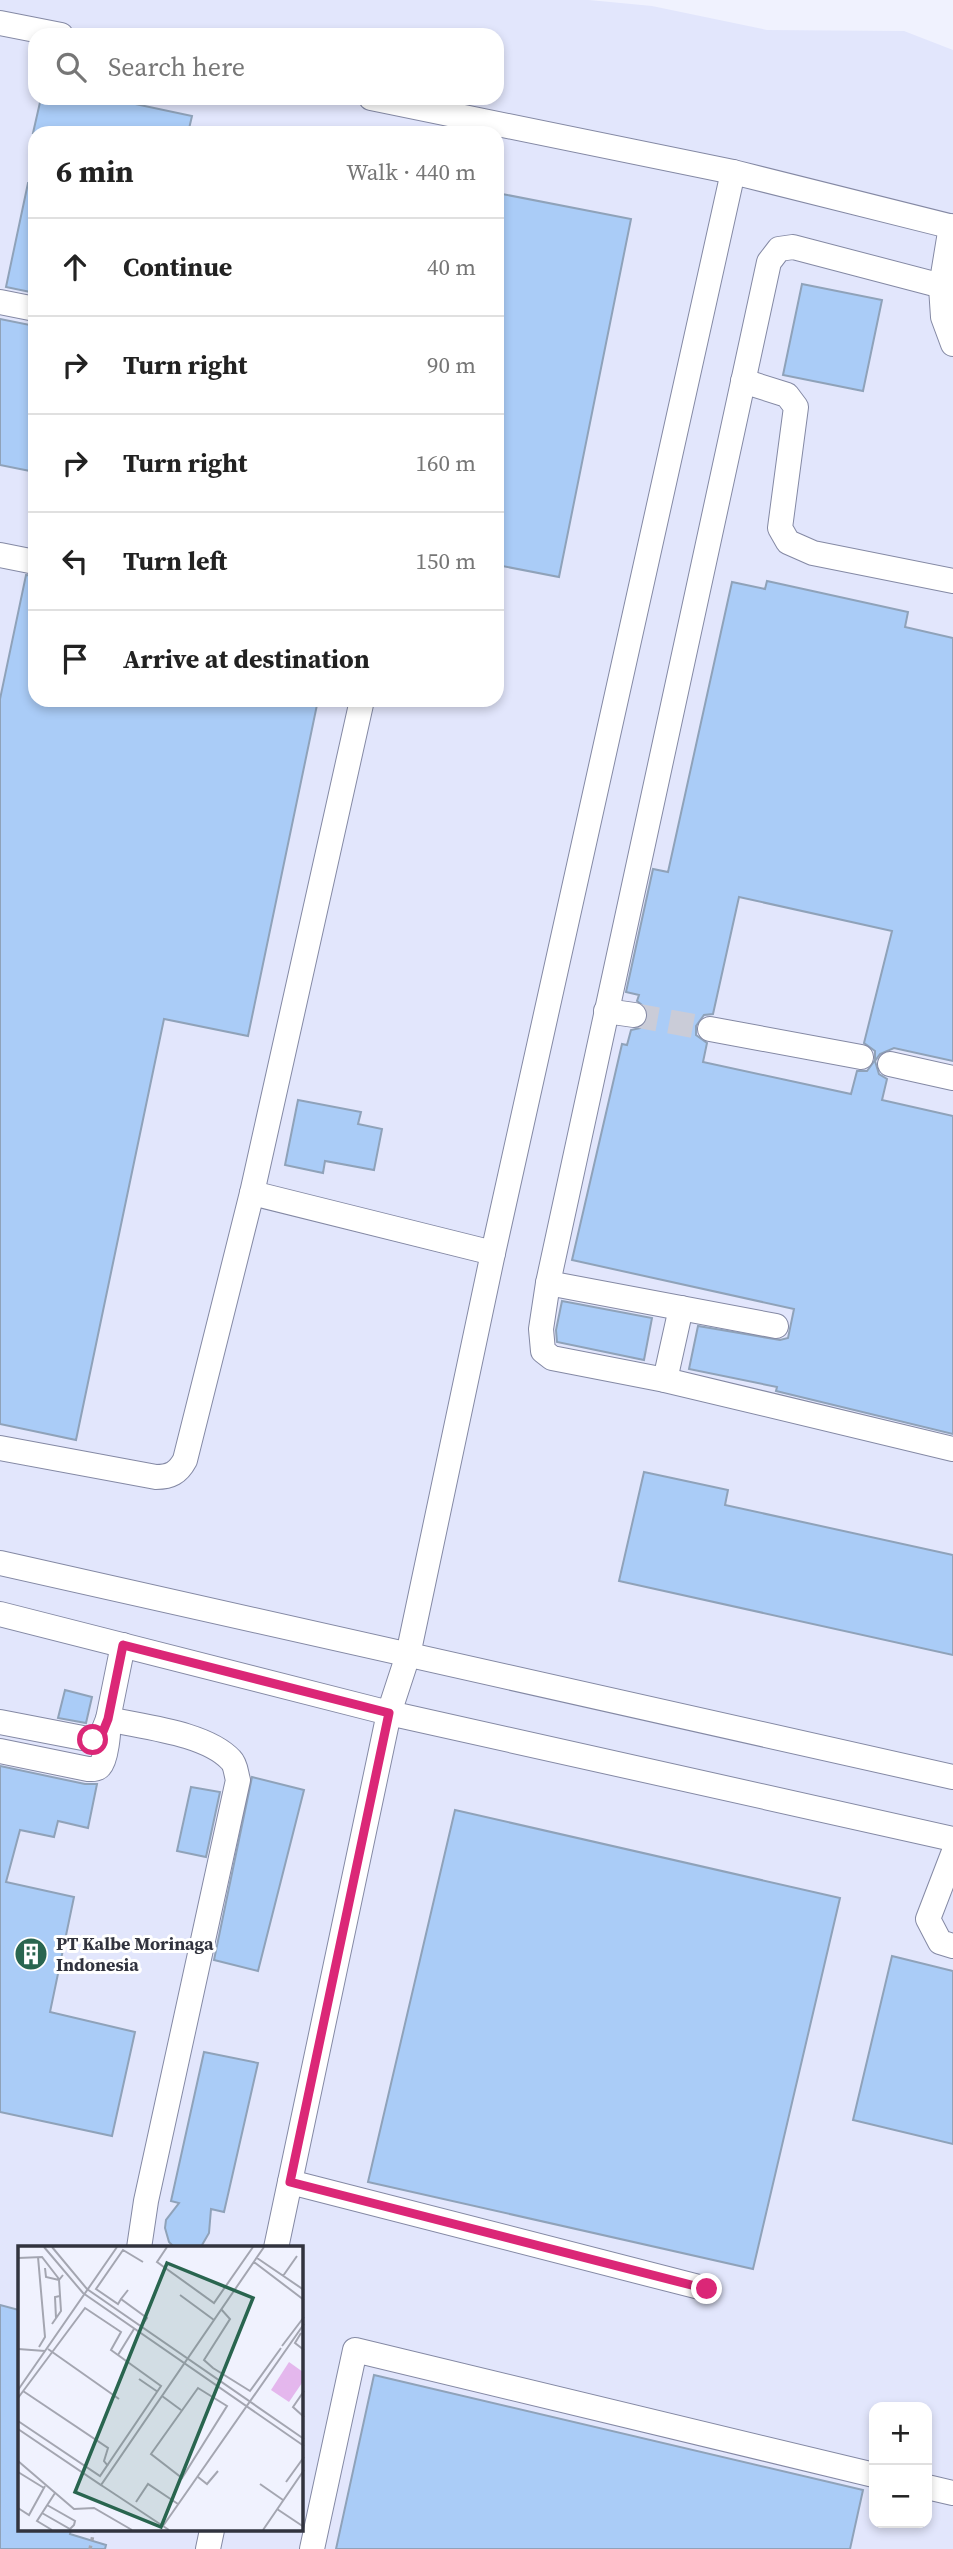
<!DOCTYPE html>
<html lang="en">
<head>
<meta charset="utf-8">
<style>
	body { margin:0; font-family:"Source Serif 4",serif; background:#f2f2f2; color:#222 }
	.controls { position:absolute; right:21px; bottom:21px; display:grid; overflow:hidden; border-radius:14px; box-shadow:0 4px 10px #0003 }
	.controls button { width:63px; height:63px; display:grid; place-items:center; padding:0; border:0; border-bottom:2px solid #e0e0e0; background:#fff; color:#222; font:35px sans-serif }
	.stop { position:absolute; width:21px; height:21px; margin:-16px; border:5px solid #db2777; border-radius:50%; background:#fff }
	.stop.end { background:#db2777; border-color:#fff; box-shadow:0 2px 7px #0008 }
	.list { margin:0; padding:0; list-style:none }
	h2 { display:flex; justify-content:space-between; align-items:center; height:91px; margin:0; padding:0 28px; font-size:30px }
	h2 small { font-size:23px; font-weight:400; color:#767676 }
	.list li { display:grid; grid-template-columns:46px 1fr auto; gap:21px; align-items:center; box-sizing:border-box; height:98px; padding:0 28px; border-top:2px solid #e0e0e0 }
	.list b { display:block; font-size:26px; white-space:nowrap }
	.list em { font-size:23px; font-style:normal; color:#767676 }
	.icon { flex:none; width:38px; height:38px; fill:none; stroke:currentColor; stroke-width:2; stroke-linecap:round; stroke-linejoin:round }
	.map { position:relative; flex:none; width:953px; height:2549px; overflow:hidden }
	.search { position:absolute; background:#fff; box-shadow:0 4px 10px #0003; left:28px; top:28px; width:476px; height:77px; display:flex; align-items:center; gap:18px; box-sizing:border-box; padding:0 24px; border-radius:21px; color:#767676; font-size:26px }
	.panel { position:absolute; background:#fff; box-shadow:0 4px 10px #0003; left:28px; top:126px; width:476px; height:581px; border-radius:21px }
	.map>svg:first-child { display:block }
</style>
</head>
<body>
<div class="map">
<svg width="953" height="2549" viewBox="0 0 953 2549">
	<rect width="100%" height="100%" fill="#f0f2fe"/>
	<path fill="#e2e6fc" fill-rule="evenodd" d="M 0,0 L 589,0 L 652,6 L 767,30 L 904,31 L 953,50 L 953,2549 L 0,2549 ZM 35,35 L 497,35 L 497,98 L 35,98 ZM 35,133 L 497,133 L 497,700 L 35,700 ZM 19,2248 L 301,2248 L 301,2530 L 19,2530 ZM 874,2407 L 927,2407 L 927,2523 L 874,2523 Z"/>
	<g fill="#aaccf7" stroke="#8fa2b9" stroke-width="2" fill-rule="evenodd">
		<path d="M 41,98 L 107,98 L 192,116 L 188,133 L 33,133 Z"/>
		<path d="M 28,183 L 35,183 L 35,293 L 6,287 Z"/>
		<path d="M 497,193 L 631,219 L 559,577 L 497,565 Z"/>
		<path d="M 802,284 L 882,300 L 863,391 L 783,375 Z"/>
		<path d="M 0,319 L 35,326 L 35,472 L 0,465 Z"/>
		<path d="M 26,575 L 35,576 L 35,700 L 318,700 L 248,1036 L 164,1019 L 76,1440 L 0,1424 L 0,699 Z"/>
		<path d="M 767,581 L 908,612 L 905,627 L 953,638 L 953,1061 L 894,1048 L 880,1054 L 875,1061 L 879,1074 L 887,1079 L 882,1100 L 953,1116 L 953,1434 L 776,1391 L 777,1387 L 689,1369 L 698,1326 L 780,1340 L 788,1338 L 794,1309 L 572,1260 L 622,1044 L 627,1045 L 631,1030 L 640,1028 L 649,1018 L 647,1009 L 637,1001 L 639,995 L 626,992 L 653,869 L 668,872 L 732,582 L 765,589 ZM 739,897 L 892,931 L 864,1043 L 875,1051 L 875,1060 L 867,1071 L 857,1071 L 851,1094 L 703,1062 L 707,1043 L 696,1035 L 696,1026 L 704,1015 L 713,1014 Z"/>
		<path d="M 298,1100 L 361,1112 L 358,1124 L 382,1129 L 374,1170 L 325,1161 L 323,1173 L 285,1165 Z"/>
		<path d="M 562,1301 L 652,1318 L 644,1360 L 557,1342 L 556,1330 Z"/>
		<path d="M 644,1472 L 728,1490 L 725,1505 L 953,1555 L 953,1655 L 619,1581 Z"/>
		<path d="M 65,1690 L 92,1697 L 86,1723 L 58,1718 Z"/>
		<path d="M 0,1766 L 85,1784 L 97,1784 L 88,1828 L 58,1821 L 54,1837 L 20,1830 L 6,1882 L 74,1897 L 50,2012 L 135,2032 L 112,2136 L 0,2112 Z"/>
		<path d="M 252,1777 L 304,1790 L 258,1971 L 214,1960 Z"/>
		<path d="M 191,1787 L 220,1792 L 206,1857 L 177,1851 Z"/>
		<path d="M 455,1810 L 840,1898 L 753,2269 L 368,2182 Z"/>
		<path d="M 892,1956 L 953,1971 L 953,2144 L 853,2120 Z"/>
		<path d="M 204,2052 L 258,2063 L 224,2212 L 211,2209 L 209,2233 L 202,2245 L 198,2248 L 175,2248 L 169,2242 L 165,2228 L 166,2220 L 179,2203 L 171,2201 Z"/>
		<path d="M 0,2305 L 19,2310 L 19,2530 L 71,2530 L 70,2534 L 106,2545 L 105,2549 L 0,2549 Z"/>
		<path d="M 374,2375 L 863,2490 L 850,2549 L 336,2549 Z"/>
	</g>
	<g fill="none" stroke-linecap="round" stroke-linejoin="round">
		<path stroke="#caccd8" stroke-width="24" stroke-dasharray="24 12" stroke-linecap="butt" d="M 634,1015 L 710,1029"/>
		<defs>
			<g id="minor">
				<path d="M 0,23 L 61,35"/>
				<path d="M 371,98 L 733,172"/>
				<path d="M 951,226 L 941,287 L 943,317 L 953,344"/>
				<path d="M 953,289 L 793,247 L 779,249 L 769,262 L 548,1283 L 541,1329 L 543,1351 L 552,1358 L 665,1380 L 953,1449"/>
				<path d="M 0,302 L 35,309"/>
				<path d="M 743,381 L 787,395 L 796,407 L 780,528 L 788,542 L 813,553 L 953,581"/>
				<path d="M 0,555 L 35,562"/>
				<path d="M 606,1011 L 634,1015"/>
				<path d="M 710,1029 L 861,1057"/>
				<path d="M 890,1064 L 953,1078"/>
				<path d="M 252,1193 L 493,1253"/>
				<path d="M 548,1283 L 776,1326"/>
				<path d="M 665,1380 L 681,1308"/>
				<path d="M 0,1448 L 156,1477 C 170,1477 178,1473 185,1460 L 252,1193 L 362,700"/>
				<path d="M 0,1563 L 953,1777"/>
				<path d="M 0,1614 L 389,1713 L 953,1839"/>
				<path d="M 108,1719 C 143,1727 206,1733 231,1760 C 236,1765 236,1774 238,1780 L 146,2201 L 139,2248"/>
				<path d="M 0,1722 L 93,1740 L 100,1739 L 108,1719 L 123,1645"/>
				<path d="M 0,1751 L 88,1769 C 92,1769 97,1770 100,1766 C 106,1760 109,1732 108,1723"/>
				<path d="M 953,1854 L 928,1919 L 940,1942 L 953,1946"/>
				<path d="M 290,2182 L 707,2289"/>
				<path d="M 276,2248 L 389,1713 L 408,1655 L 493,1253 L 733,172 L 953,227"/>
				<path d="M 927,2487 L 953,2493"/>
				<path d="M 208,2549 L 212,2530"/>
				<path d="M 312,2549 L 355,2350 L 874,2475"/>
			</g>
		</defs>
		<use href="#minor" stroke="#8489a4" stroke-width="26"/>
		<path stroke="#a4a6b1" stroke-width="3.5" stroke-dasharray="3.5 5" stroke-linecap="butt" d="M 90,2549 L 94,2530"/>
		<use href="#minor" stroke="#fff" stroke-width="24"/>
	</g>
	<g fill="none" stroke-linecap="round" stroke-linejoin="round">
		<path stroke="#db2777" stroke-width="9" d="M 93,1740 L 100,1739 L 108,1719 L 123,1645 L 389,1713 L 290,2182 L 707,2289"/>
	</g>
	<defs>
		<symbol id="building-disc" viewBox="-11 -11 22 22"><circle r="9.5" fill="#29654f" stroke="#fff"/><path d="M-4-6H4V6H1V3H-1V6H-4ZM-2.5-4.3h1.7v1.8h-1.7ZM.8-4.3h1.7v1.8H.8ZM-2.5-1h1.7V.8h-1.7ZM.8-1h1.7V.8H.8Z" fill="#fff"/></symbol>
	</defs>
	<g fill-rule="evenodd">
		<use href="#building-disc" x="12" y="1935" width="38" height="38"/>
	</g>
	<g text-anchor="middle" stroke-width="6" stroke-linejoin="round" paint-order="stroke">
		<g font-size="18" font-weight="bold" fill="#31333e" stroke="#fff" text-anchor="start">
			<text x="56" y="1950">PT Kalbe Morinaga<tspan x="56" dy="21">Indonesia</tspan></text>
		</g>
	</g>
	<g transform="translate(18 2246)">
		<rect width="285" height="285" fill="#f0f2fe"/>
		<path d="M 271,116 L 285,126 L 286,134 L 271,156 L 253,144 Z" fill="#e4b7ed"/>
		<path fill="none" stroke="#a4a6b1" stroke-width="2" d="M 26,1 L 65,47 L 286,200M 34,1 L 69,43 L 286,193M 149,1 L 139,16 L 196,57 L 235,1M 20,11 L 27,91 L 21,101M 0,12 L 24,11 L 41,33M 239,12 L 286,44M 236,16 L 286,54M 27,22 L 28,31 L 41,34M 265,30 L 279,10M 110,44 L 103,53 L 129,72 L 123,81M 162,49 L 196,74M 103,53 L 100,58 L 78,43 L 105,4 L 125,16M 203,63 L 212,73 L 186,114 L 195,122 L 232,145 L 263,102M 38,72 L 37,51 L 42,50M 34,78 L 43,65 L 41,34 L 45,29M 283,87 L 277,97 L 286,104M 264,100 L 286,71M 0,103 L 27,105M 30,103 L 101,153M 100,109 L 116,83M 121,133 L 140,146M 180,142 L 209,160 L 164,232 L 133,208 ZM 0,144 L 99,1M 5,145 L 90,202 L 86,215 L 90,220M 286,145 L 275,161 L 286,171M 144,150 L 163,164M 0,152 L 67,62 L 103,86 L 93,104 L 143,140 L 82,230 L 0,175M 0,183 L 83,239 L 246,1M 0,215 L 56,263 L 76,262 L 114,284M 0,226 L 26,242M 180,231 L 189,238 L 200,225M 268,236 L 286,211M 242,238 L 265,254M 83,239 L 151,284M 118,256 L 130,238 L 160,258M 0,262 L 11,269 L 27,240M 259,263 L 286,281M 24,267 L 52,283 L 56,279 L 57,275 L 29,259M 145,280 L 286,78M 34,284 L 19,275 L 37,247M 245,284 L 286,224"/>
		<path fill="#29654f" fill-opacity="0.15" stroke="#29654f" stroke-width="3.5" d="M 149,17 L 235,52 L 143,281 L 57,246 Z"/>
		<rect width="285" height="285" fill="none" stroke="#31333e" stroke-width="3.5"/>
	</g>
</svg>
<div class="controls">
<button>+</button>
<button>−</button>
</div>
<div class="stop" style="left:93px;top:1740px"></div>
<div class="stop end" style="left:707px;top:2289px"></div>
<div class="search"><svg class="icon" aria-label="search" viewBox="0 0 24 24"><circle cx="10" cy="10" r="6"/><path d="M15 15l6 6"/></svg>Search here</div>
<section class="panel">
<h2>6 min<small>Walk · 440 m</small></h2>
<ul class="list">
<li><svg class="icon" aria-label="ahead" viewBox="0 0 24 24"><path d="M12 20V5M6 11l6-6 6 6"/></svg><div><b>Continue</b></div><em>40 m</em></li>
<li><svg class="icon" aria-label="right" viewBox="0 0 24 24"><path d="M7 20v-9h11M14 6l5 5-5 5"/></svg><div><b>Turn right</b></div><em>90 m</em></li>
<li><svg class="icon" aria-label="right" viewBox="0 0 24 24"><path d="M7 20v-9h11M14 6l5 5-5 5"/></svg><div><b>Turn right</b></div><em>160 m</em></li>
<li><svg class="icon" aria-label="left" viewBox="0 0 24 24"><path d="M17 20v-9H6M10 6l-5 5 5 5"/></svg><div><b>Turn left</b></div><em>150 m</em></li>
<li><svg class="icon" aria-label="arrive" viewBox="0 0 24 24"><path d="M6 21V4h12l-3 4 3 4H6"/></svg><div><b>Arrive at destination</b></div></li>
</ul>
</section>
</div>
</body>
</html>
